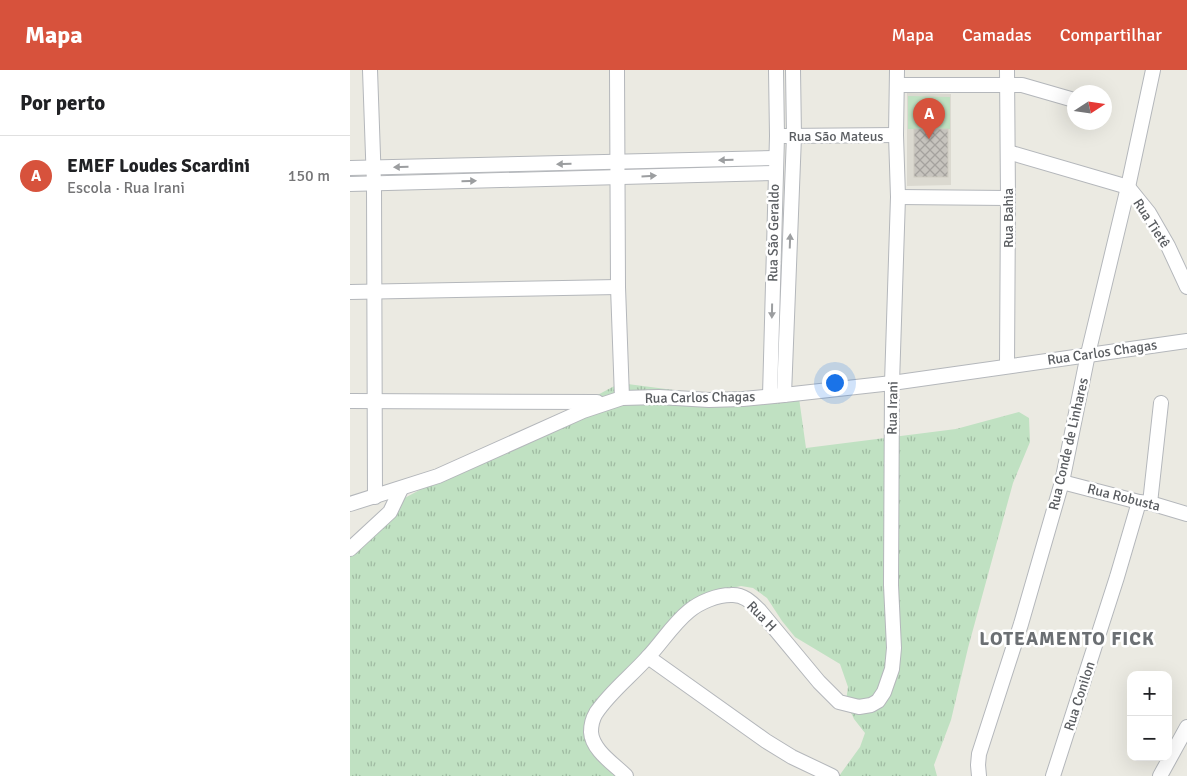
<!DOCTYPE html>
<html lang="pt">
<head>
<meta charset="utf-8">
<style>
	body { margin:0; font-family:Signika,sans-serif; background:#f6f6f6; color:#202124 }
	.controls { position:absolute; right:15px; bottom:15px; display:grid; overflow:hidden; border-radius:10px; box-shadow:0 5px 20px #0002 }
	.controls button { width:45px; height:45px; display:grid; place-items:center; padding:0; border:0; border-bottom:1px solid #e0e0e0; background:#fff; color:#202124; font:25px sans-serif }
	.compass { position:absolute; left:717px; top:15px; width:45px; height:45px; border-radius:50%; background:#fff; box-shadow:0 5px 20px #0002; rotate:78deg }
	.you { position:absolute; left:484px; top:312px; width:18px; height:18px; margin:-12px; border:4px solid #fff; border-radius:50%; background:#1a73e8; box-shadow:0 0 0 8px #1a73e833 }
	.badge { display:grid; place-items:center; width:32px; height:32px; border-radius:50%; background:#d7523c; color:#fff; font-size:16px; font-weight:700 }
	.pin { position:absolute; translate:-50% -41px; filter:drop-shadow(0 1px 2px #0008) }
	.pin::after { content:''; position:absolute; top:26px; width:18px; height:15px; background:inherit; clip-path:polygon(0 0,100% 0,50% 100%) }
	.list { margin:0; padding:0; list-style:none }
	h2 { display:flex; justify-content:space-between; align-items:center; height:65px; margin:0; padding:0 20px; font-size:21px }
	h2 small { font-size:16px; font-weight:400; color:#757577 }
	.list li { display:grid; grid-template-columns:32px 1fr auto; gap:15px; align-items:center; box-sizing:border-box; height:80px; padding:0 20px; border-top:1px solid #e0e0e0 }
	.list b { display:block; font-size:19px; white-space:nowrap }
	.list p { margin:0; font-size:16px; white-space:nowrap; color:#757577 }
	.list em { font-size:16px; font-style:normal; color:#757577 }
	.map { position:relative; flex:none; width:837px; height:706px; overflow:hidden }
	header { display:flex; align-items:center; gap:30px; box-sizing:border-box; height:70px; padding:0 25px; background:#d7523c; color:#fff }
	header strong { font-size:24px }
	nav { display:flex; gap:28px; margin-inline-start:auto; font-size:18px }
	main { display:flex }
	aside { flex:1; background:#fff }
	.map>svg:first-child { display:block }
</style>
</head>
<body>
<header>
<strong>Mapa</strong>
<nav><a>Mapa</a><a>Camadas</a><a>Compartilhar</a></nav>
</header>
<main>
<aside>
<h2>Por perto<small></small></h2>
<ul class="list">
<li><span class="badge">A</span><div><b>EMEF Loudes Scardini</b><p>Escola · Rua Irani</p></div><em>150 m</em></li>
</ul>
</aside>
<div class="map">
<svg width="837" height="706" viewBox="0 0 837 706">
	<defs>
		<pattern id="grass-tufts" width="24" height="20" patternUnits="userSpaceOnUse" patternTransform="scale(1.25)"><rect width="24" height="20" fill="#c0e1c2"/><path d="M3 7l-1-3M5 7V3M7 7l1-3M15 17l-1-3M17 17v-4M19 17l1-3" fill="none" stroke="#9fbaa1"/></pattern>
		<pattern id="building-cross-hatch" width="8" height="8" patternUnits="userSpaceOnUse" patternTransform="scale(1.25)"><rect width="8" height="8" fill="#c7c4be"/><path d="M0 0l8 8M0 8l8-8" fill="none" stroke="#a5a29e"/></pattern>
	</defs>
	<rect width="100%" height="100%" fill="#ebeae2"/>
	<path fill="#dbd9d0" d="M 557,23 L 601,24 L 601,115 L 557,116 Z"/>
	<path fill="url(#grass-tufts)" d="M 270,313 L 377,327 L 403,334 L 419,334 L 449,328 L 456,378 L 606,359 L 669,342 L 679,348 L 680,372 L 663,413 L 618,578 L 601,650 L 584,695 L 587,706 L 489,706 L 510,677 L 515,663 L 504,649 L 496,631 L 498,617 L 490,594 L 445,567 L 432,551 L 417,528 L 403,518 L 391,516 L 372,520 L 338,543 L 243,645 C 243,651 241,660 243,665 C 251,685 274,689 284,706 L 0,706 L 0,475 L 34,439 Z"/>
	<path fill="#c0e1c2" d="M 558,26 L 600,27 L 600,59 L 558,59 Z"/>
	<rect fill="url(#building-cross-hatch)" stroke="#cfccc1" x="564" y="59" width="34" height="48"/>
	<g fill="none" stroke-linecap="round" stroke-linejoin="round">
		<defs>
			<g id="minor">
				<path d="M 20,0 L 24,114 L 25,427"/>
				<path d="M 267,0 L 268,217 L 272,328"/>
				<path d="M 547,15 L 672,15 L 724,30"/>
				<path d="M 434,66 L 546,65"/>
				<path d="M 658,82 L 778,117 L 799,143 L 818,176 L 837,217"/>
				<path d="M 0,98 L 425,88"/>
				<path d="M 0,114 L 425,103"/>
				<path d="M 548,127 L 658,128"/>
				<path d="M 0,222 L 268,217"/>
				<path d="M 657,296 L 658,128 L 657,0"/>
				<path d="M 434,325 L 444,66 L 443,0"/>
				<path d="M 420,326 L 427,66 L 426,0"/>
				<path d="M 0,331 L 247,332"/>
				<path d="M 712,412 L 789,432 L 800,433 L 837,444"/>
				<path d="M 800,433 L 811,333"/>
				<path d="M 0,434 L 88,406 L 233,341 L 272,328 L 309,327 L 359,330 L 393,329 L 434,325 L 542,313 L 837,271"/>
				<path d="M 0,479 L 40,442 L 51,419"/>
				<path d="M 298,587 L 416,671 L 442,687 L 482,706"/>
				<path d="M 276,706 C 264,694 242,680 241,662 C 241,656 243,648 246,643 C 260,622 281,606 298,587 C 312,572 323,554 339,541 C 350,532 367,525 381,525 C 394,524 402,533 410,541 L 469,612 L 489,632 L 509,637 L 521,635 L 528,631 L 534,622 L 542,599 L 544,578 L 541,515 L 542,313 L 548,127 L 546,65 L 547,0"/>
				<path d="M 629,706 L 628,695 L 629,684 L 671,554 L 712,412 L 738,284 L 778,117 L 803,0"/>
				<path d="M 703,706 L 767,507 L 789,432"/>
				<path d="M 810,706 L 837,657"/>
			</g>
		</defs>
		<use href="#minor" stroke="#b4b7bb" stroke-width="16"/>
		<use href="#minor" stroke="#fff" stroke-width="14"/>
	</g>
	<defs><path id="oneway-solid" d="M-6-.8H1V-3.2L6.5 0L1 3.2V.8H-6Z" transform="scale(1.25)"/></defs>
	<g fill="#9c9ea0">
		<use href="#oneway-solid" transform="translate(376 90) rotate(178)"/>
		<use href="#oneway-solid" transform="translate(214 94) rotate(179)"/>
		<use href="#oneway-solid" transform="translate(51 97) rotate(179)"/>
		<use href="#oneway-solid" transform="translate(299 106) rotate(-3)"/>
		<use href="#oneway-solid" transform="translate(119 111) rotate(-1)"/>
		<use href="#oneway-solid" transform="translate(440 171) rotate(-88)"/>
		<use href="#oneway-solid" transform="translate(422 241) rotate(91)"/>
	</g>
	<g text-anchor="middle" stroke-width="5" stroke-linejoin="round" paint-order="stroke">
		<g font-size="14" fill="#5a5d61" stroke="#fff">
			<text x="486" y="71">Rua São Mateus</text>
			<text transform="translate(658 148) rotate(-90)" y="5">Rua Bahia</text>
			<text transform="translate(802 153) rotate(57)" y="5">Rua Tietê</text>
			<text transform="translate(423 163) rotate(-89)" y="5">Rua São Geraldo</text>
			<text transform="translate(752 282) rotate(-8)" y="5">Rua Carlos Chagas</text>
			<text transform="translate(350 327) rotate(-1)" y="5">Rua Carlos Chagas</text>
			<text transform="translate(542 338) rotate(-89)" y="5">Rua Irani</text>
			<text transform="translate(718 374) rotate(-77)" y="5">Rua Conde de Linhares</text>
			<text transform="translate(774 427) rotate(14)" y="5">Rua Robusta</text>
			<text transform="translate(412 546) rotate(46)" y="5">Rua H</text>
			<text transform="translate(729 626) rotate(-72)" y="5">Rua Conilon</text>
		</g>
		<g font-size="19" font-weight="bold" letter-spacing="1" fill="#6b6f73" stroke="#fff">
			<text x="717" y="575">LOTEAMENTO FICK</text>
		</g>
	</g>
</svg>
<div class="controls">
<button>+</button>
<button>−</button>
</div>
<svg class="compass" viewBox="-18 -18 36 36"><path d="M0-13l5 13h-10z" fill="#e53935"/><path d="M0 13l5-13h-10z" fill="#757577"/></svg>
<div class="you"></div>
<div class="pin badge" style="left:579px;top:69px">A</div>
</div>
</main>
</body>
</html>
